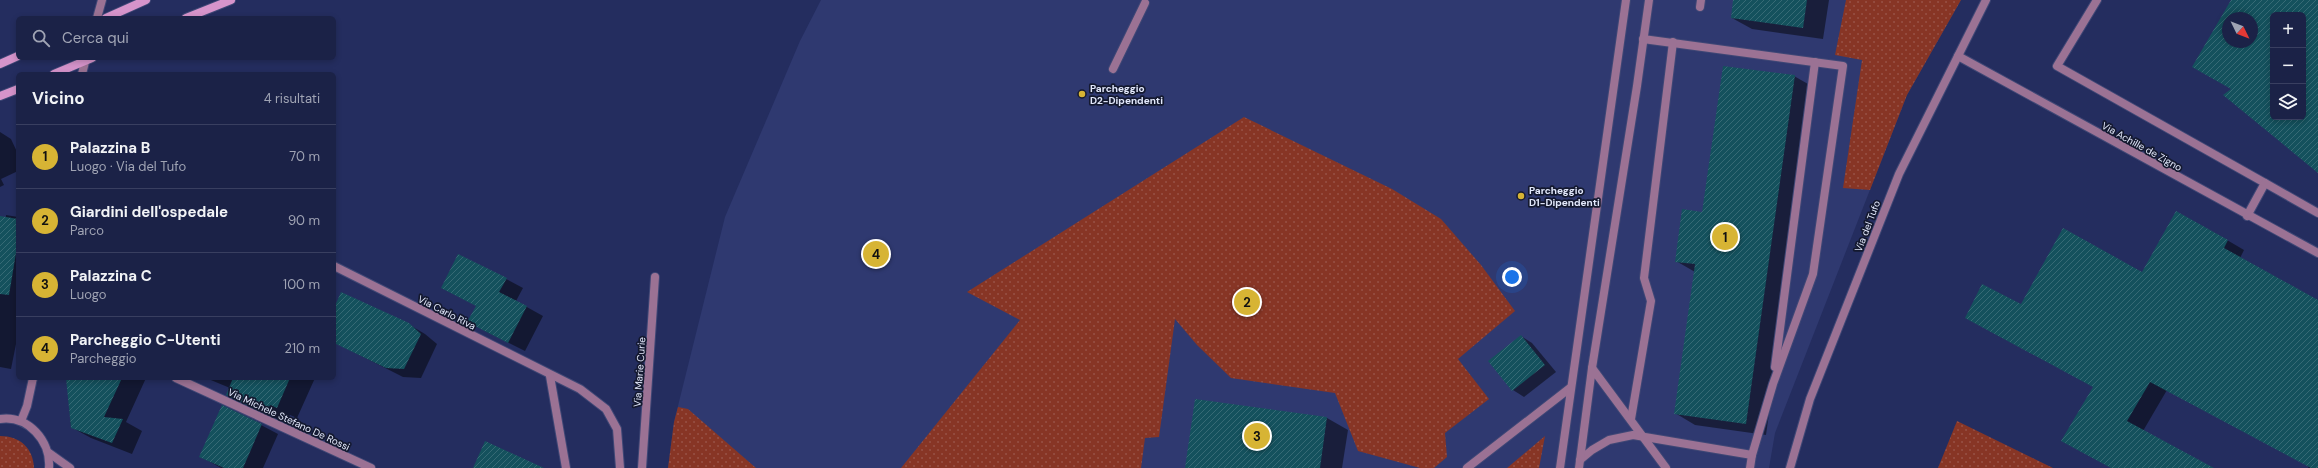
<!DOCTYPE html>
<html lang="it">
<head>
<meta charset="utf-8">
<style>
	body { margin:0; font-family:"DM Sans",sans-serif; background:#282f52; color:#f1f3f6 }
	.controls { position:absolute; right:12px; top:12px; display:grid; overflow:hidden; border-radius:6px; box-shadow:0 2px 6px #0003 }
	.controls button { width:36px; height:36px; display:grid; place-items:center; padding:0; border:0; border-bottom:1px solid #393f60; background:#1b2247; color:#f1f3f6; font:20px sans-serif }
	.compass { position:absolute; left:2222px; top:12px; width:36px; height:36px; border-radius:50%; background:#1b2247; box-shadow:0 2px 6px #0003; rotate:133deg }
	.you { position:absolute; left:1512px; top:277px; width:14px; height:14px; margin:-10px; border:3px solid #fff; border-radius:50%; background:#1a73e8; box-shadow:0 0 0 6px #1a73e833 }
	.badge { display:grid; place-items:center; width:26px; height:26px; border-radius:50%; background:#d7b434; color:#111; font-size:13px; font-weight:700 }
	.pin { position:absolute; translate:-50% -50%; border:2px solid #fff; box-shadow:0 1px 4px #0006 }
	.list { margin:0; padding:0; list-style:none }
	h2 { display:flex; justify-content:space-between; align-items:center; height:52px; margin:0; padding:0 16px; font-size:17px }
	h2 small { font-size:13px; font-weight:400; color:#a0a4b4 }
	.list li { display:grid; grid-template-columns:26px 1fr auto; gap:12px; align-items:center; box-sizing:border-box; height:64px; padding:0 16px; border-top:1px solid #393f60 }
	.list b { display:block; font-size:15px; white-space:nowrap }
	.list p { margin:0; font-size:13px; white-space:nowrap; color:#a0a4b4 }
	.list em { font-size:13px; font-style:normal; color:#a0a4b4 }
	.icon { flex:none; width:22px; height:22px; fill:none; stroke:currentColor; stroke-width:2; stroke-linecap:round; stroke-linejoin:round }
	.map { position:relative; flex:none; width:2318px; height:468px; overflow:hidden }
	.search { position:absolute; background:#1b2247; box-shadow:0 2px 6px #0003; left:16px; top:16px; width:320px; height:44px; display:flex; align-items:center; gap:10px; box-sizing:border-box; padding:0 14px; border-radius:6px; color:#a0a4b4; font-size:15px }
	.panel { position:absolute; background:#1b2247; box-shadow:0 2px 6px #0003; left:16px; top:72px; width:320px; height:308px; border-radius:6px }
	.map>svg:first-child { display:block }
</style>
</head>
<body>
<div class="map">
<svg width="2318" height="468" viewBox="0 0 2318 468">
	<defs>
		<pattern id="grass-dots" width="8" height="8" patternUnits="userSpaceOnUse"><rect width="8" height="8" fill="#873525"/><path d="M2 2h.1M6 6h.1" fill="none" stroke="#985246" stroke-width="1.8" stroke-linecap="round"/></pattern>
		<pattern id="building-hatch" width="6" height="6" patternUnits="userSpaceOnUse"><rect width="6" height="6" fill="#14515d"/><path d="M-1 1l2-2M0 6l6-6M5 7l2-2" fill="none" stroke="#366a75"/></pattern>
	</defs>
	<rect width="100%" height="100%" fill="#242d5f"/>
	<path fill="#2f3970" d="M 821,0 L 1961,0 L 1907,95 L 1775,433 L 1769,468 L 668,468 L 674,422 L 725,217 L 800,41 Z"/>
	<g fill="url(#grass-dots)">
		<path d="M 1846,0 L 1961,0 L 1907,95 L 1870,190 L 1843,188 L 1862,60 L 1835,55 Z"/>
		<path d="M 1244,117 L 1392,189 L 1441,219 L 1481,265 L 1515,311 L 1458,359 L 1489,399 L 1445,433 L 1447,457 L 1434,468 L 1420,468 L 1358,451 L 1335,393 L 1231,378 L 1197,345 L 1175,319 L 1159,437 L 1145,438 L 1141,468 L 901,468 L 1020,320 L 967,292 Z"/>
		<path d="M 678,407 L 688,409 L 756,468 L 668,468 L 674,422 Z"/>
		<path d="M 1957,421 L 2053,468 L 1938,468 Z"/>
		<path d="M 0,436 C 20,436 33,448 34,468 L 0,468 Z"/>
		<path d="M 1545,436 L 1539,468 L 1507,468 Z"/>
	</g>
	<g fill="#0007">
		<path d="M 1734,0 L 1829,0 L 1823,39 L 1752,29 L 1732,18 Z"/>
		<path d="M 1794,76 L 1815,88 L 1766,435 L 1695,425 L 1675,413 L 1695,272 L 1676,261 L 1703,213 Z"/>
		<path d="M 0,132 L 11,139 L 18,154 L 18,171 L 1,179 L 4,185 L 0,187 Z"/>
		<path d="M 6,215 L 18,217 L 18,334 L 11,369 L 0,367 L 0,217 L 6,218 Z"/>
		<path d="M 2227,240 L 2244,250 L 2240,258 L 2318,301 L 2318,468 L 2308,468 L 2309,466 L 2167,390 L 2143,431 L 2211,468 L 2112,468 L 2094,387 L 2021,305 L 2142,273 Z"/>
		<path d="M 506,279 L 523,288 L 516,301 L 543,316 L 525,351 L 485,331 L 477,306 Z"/>
		<path d="M 334,310 L 408,324 L 425,334 L 437,344 L 421,378 L 403,377 L 334,342 Z"/>
		<path d="M 1521,336 L 1532,343 L 1556,372 L 1524,397 L 1513,390 Z"/>
		<path d="M 67,378 L 146,378 L 126,422 L 142,431 L 132,454 L 91,438 L 71,427 Z"/>
		<path d="M 206,378 L 315,378 L 297,418 L 290,415 L 286,424 L 247,406 L 227,395 L 230,388 Z"/>
		<path d="M 1196,400 L 1327,418 L 1348,430 L 1342,468 L 1186,468 Z"/>
		<path d="M 261,425 L 278,434 L 263,468 L 221,468 L 200,456 Z"/>
	</g>
	<g fill="url(#building-hatch)" fill-rule="evenodd">
		<path d="M 1733,0 L 1807,0 L 1803,28 L 1731,18 Z"/>
		<path d="M 2231,0 L 2318,0 L 2318,173 L 2223,95 L 2231,89 L 2192,67 ZM 2273,15 L 2303,15 L 2303,117 L 2273,117 ZM 2228,18 L 2252,18 L 2252,42 L 2228,42 Z"/>
		<path d="M 1723,66 L 1795,75 L 1746,424 L 1674,414 L 1695,264 L 1675,262 L 1682,209 L 1702,212 Z"/>
		<path d="M 2176,211 L 2228,240 L 2224,248 L 2318,300 L 2318,468 L 2311,468 L 2150,382 L 2127,421 L 2214,468 L 2111,468 L 2061,441 L 2093,387 L 1965,318 L 1982,284 L 2021,304 L 2063,228 L 2142,272 Z"/>
		<path d="M 0,216 L 18,219 L 18,241 L 9,295 L 0,294 Z"/>
		<path d="M 458,254 L 507,278 L 499,292 L 527,306 L 508,343 L 467,322 L 476,306 L 441,288 Z"/>
		<path d="M 341,292 L 409,323 L 421,334 L 404,369 L 386,368 L 334,343 L 334,308 Z"/>
		<path d="M 1521,335 L 1545,365 L 1512,391 L 1488,361 Z"/>
		<path d="M 66,378 L 122,378 L 104,417 L 123,419 L 112,443 L 71,428 Z"/>
		<path d="M 233,378 L 290,378 L 277,408 L 270,405 L 266,414 L 226,395 Z"/>
		<path d="M 1195,399 L 1327,417 L 1320,468 L 1185,468 Z"/>
		<path d="M 222,405 L 262,424 L 243,468 L 224,468 L 199,457 Z"/>
		<path d="M 485,441 L 544,468 L 473,468 Z"/>
	</g>
	<g fill="none" stroke-linecap="round" stroke-linejoin="round">
		<defs>
			<g id="service">
				<path d="M 2097,0 L 2057,66 L 2265,183 L 2247,216"/>
				<path d="M 1700,7 L 1701,0"/>
				<path d="M 1643,39 L 1843,66 L 1813,274 L 1773,384 L 1752,455 L 1750,468"/>
				<path d="M 1113,69 L 1145,3"/>
				<path d="M 2265,183 L 2318,213"/>
				<path d="M 1775,367 L 1815,62"/>
				<path d="M 1592,368 L 1637,86 L 1649,0"/>
				<path d="M 1631,419 L 1651,301 L 1644,278 L 1673,42"/>
				<path d="M 1580,460 L 1592,450 L 1609,440 L 1633,435 L 1752,455"/>
				<path d="M 1467,468 L 1570,388"/>
				<path d="M 1560,468 L 1626,0"/>
				<path d="M 1579,468 L 1592,368 L 1666,468"/>
			</g>
			<g id="minor">
				<path d="M 1958,56 L 2318,253"/>
				<path d="M 334,266 L 580,389 L 606,409 L 617,429 L 620,468"/>
				<path d="M 550,376 L 566,468"/>
				<path d="M 176,378 L 371,468"/>
				<path d="M 49,453 L 70,468"/>
				<path d="M 642,468 L 655,277"/>
				<path d="M 1790,468 L 1810,399 L 1899,174 L 1986,0"/>
			</g>
			<g id="tertiary">
				<path d="M 97,18 L 102,0"/>
				<path d="M 82,74 L 86,58"/>
				<path d="M 0,419 C 28,415 51,441 49,468"/>
				<path d="M 21,421 L 27,406 L 33,378"/>
			</g>
			<g id="secondary">
				<path d="M 106,18 L 146,0"/>
				<path d="M 186,18 L 231,0"/>
				<path d="M 0,64 L 18,56"/>
				<path d="M 54,74 L 92,58"/>
				<path d="M 0,96 L 18,89"/>
			</g>
		</defs>
		<use href="#service" stroke="#3f4775" stroke-width="10"/>
		<use href="#minor" stroke="#3f4775" stroke-width="10"/>
		<use href="#tertiary" stroke="#3f4775" stroke-width="10"/>
		<use href="#secondary" stroke="#3f4775" stroke-width="10"/>
		<use href="#service" stroke="#9b7294" stroke-width="8"/>
		<use href="#minor" stroke="#9b7294" stroke-width="8"/>
		<use href="#tertiary" stroke="#9b7294" stroke-width="8"/>
		<use href="#secondary" stroke="#d694cb" stroke-width="8"/>
	</g>
	<g fill="#d7b434" stroke="#14192f" stroke-width="1.5">
		<circle cx="1082" cy="94" r="4"/>
		<circle cx="1521" cy="196" r="4"/>
	</g>
	<g text-anchor="middle" stroke-width="3.5" stroke-linejoin="round" paint-order="stroke">
		<g font-size="10" font-weight="bold" fill="#e3e9fc" stroke="#14192f" text-anchor="start">
			<text x="1090" y="92">Parcheggio<tspan x="1090" dy="12">D2-Dipendenti</tspan></text>
			<text x="1529" y="194">Parcheggio<tspan x="1529" dy="12">D1-Dipendenti</tspan></text>
		</g>
		<g font-size="10" fill="#e3e9fc" stroke="#14192f">
			<text transform="translate(2142 146) rotate(29)" y="4">Via Achille de Zigno</text>
			<text transform="translate(1867 226) rotate(-69)" y="4">Via del Tufo</text>
			<text transform="translate(447 312) rotate(27)" y="4">Via Carlo Riva</text>
			<text transform="translate(639 372) rotate(-86)" y="4">Via Marie Curie</text>
			<text transform="translate(289 419) rotate(25)" y="4">Via Michele Stefano De Rossi</text>
		</g>
	</g>
</svg>
<div class="controls">
<button>+</button>
<button>−</button>
<button><svg class="icon" aria-label="layers" viewBox="0 0 24 24"><path d="M12 4l9 5-9 5-9-5zM3 14l9 5 9-5"/></svg></button>
</div>
<svg class="compass" viewBox="-18 -18 36 36"><path d="M0-13l5 13h-10z" fill="#e53935"/><path d="M0 13l5-13h-10z" fill="#a0a4b4"/></svg>
<div class="you"></div>
<div class="pin badge" style="left:1725px;top:237px">1</div>
<div class="pin badge" style="left:1247px;top:302px">2</div>
<div class="pin badge" style="left:1257px;top:436px">3</div>
<div class="pin badge" style="left:876px;top:254px">4</div>
<div class="search"><svg class="icon" aria-label="search" viewBox="0 0 24 24"><circle cx="10" cy="10" r="6"/><path d="M15 15l6 6"/></svg>Cerca qui</div>
<section class="panel">
<h2>Vicino<small>4 risultati</small></h2>
<ul class="list">
<li><span class="badge">1</span><div><b>Palazzina B</b><p>Luogo · Via del Tufo</p></div><em>70 m</em></li>
<li><span class="badge">2</span><div><b>Giardini dell'ospedale</b><p>Parco</p></div><em>90 m</em></li>
<li><span class="badge">3</span><div><b>Palazzina C</b><p>Luogo</p></div><em>100 m</em></li>
<li><span class="badge">4</span><div><b>Parcheggio C-Utenti</b><p>Parcheggio</p></div><em>210 m</em></li>
</ul>
</section>
</div>
</body>
</html>
